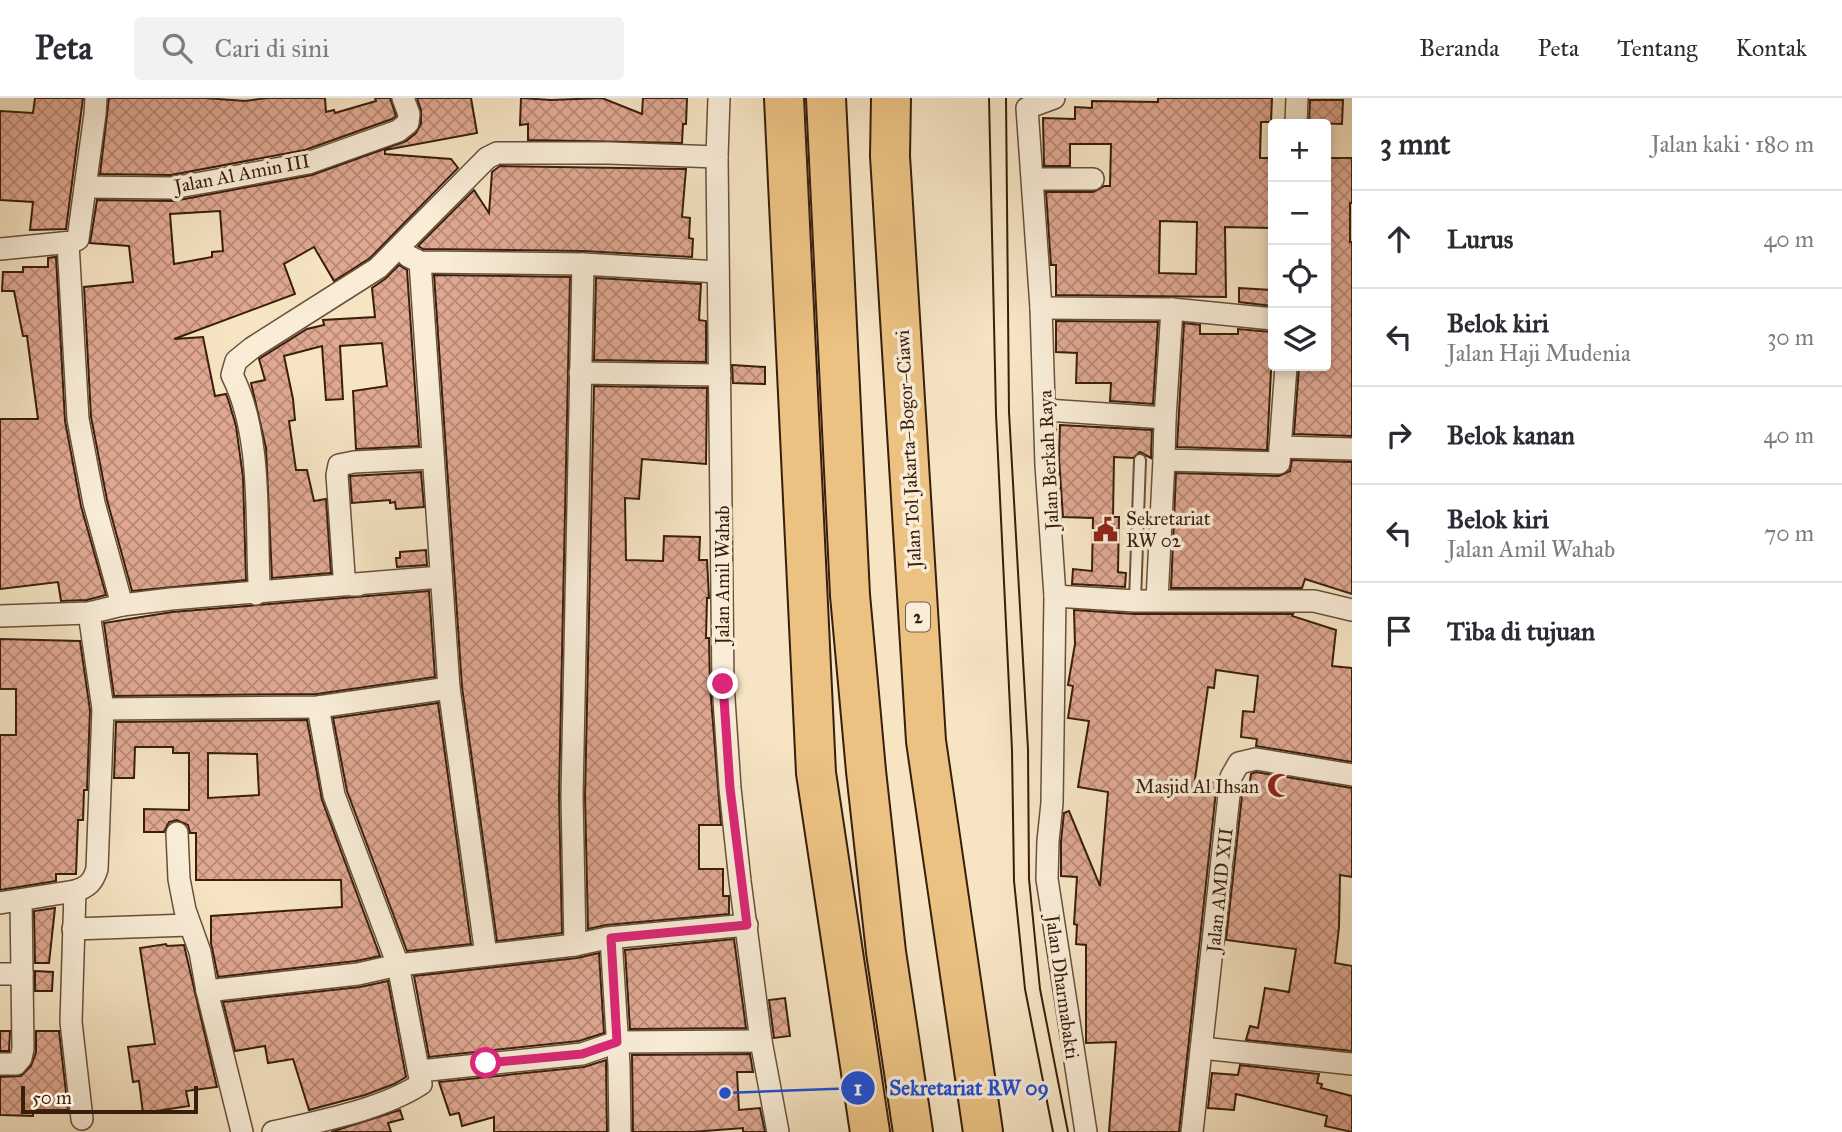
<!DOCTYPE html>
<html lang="id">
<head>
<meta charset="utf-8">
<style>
	body { margin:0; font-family:"IM FELL Great Primer",serif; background:#f2f2f3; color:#2b2b33 }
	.controls { position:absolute; right:21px; top:21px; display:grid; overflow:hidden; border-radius:7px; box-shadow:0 4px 10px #0003 }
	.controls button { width:63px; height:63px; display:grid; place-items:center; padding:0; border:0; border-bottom:2px solid #e1e1e2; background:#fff; color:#2b2b33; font:35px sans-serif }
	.scale { position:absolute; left:21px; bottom:18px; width:177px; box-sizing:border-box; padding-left:7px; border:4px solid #391e0c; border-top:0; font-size:19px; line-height:24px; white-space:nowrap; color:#391e0c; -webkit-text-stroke:5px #f9edd8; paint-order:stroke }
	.stop { position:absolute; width:21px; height:21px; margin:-16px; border:5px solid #db2777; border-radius:50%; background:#fff }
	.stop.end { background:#db2777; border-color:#fff; box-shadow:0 2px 7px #0008 }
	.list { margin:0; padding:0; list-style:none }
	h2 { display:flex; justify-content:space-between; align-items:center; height:91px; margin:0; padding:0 28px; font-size:30px }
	h2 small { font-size:23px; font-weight:400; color:#7c7c81 }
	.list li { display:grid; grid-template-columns:46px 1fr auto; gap:21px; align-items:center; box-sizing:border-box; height:98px; padding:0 28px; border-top:2px solid #e1e1e2 }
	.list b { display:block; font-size:26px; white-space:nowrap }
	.list p { margin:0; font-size:23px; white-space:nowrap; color:#7c7c81 }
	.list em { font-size:23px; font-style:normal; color:#7c7c81 }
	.icon { flex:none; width:38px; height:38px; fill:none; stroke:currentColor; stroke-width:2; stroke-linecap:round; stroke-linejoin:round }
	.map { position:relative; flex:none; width:1352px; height:1034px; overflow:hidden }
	header { display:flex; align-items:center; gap:42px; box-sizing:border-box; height:98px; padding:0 35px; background:#fff; border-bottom:2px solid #e1e1e2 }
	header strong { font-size:33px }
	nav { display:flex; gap:38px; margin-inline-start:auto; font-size:24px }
	.search { width:490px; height:63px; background:#f2f2f3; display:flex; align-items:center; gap:18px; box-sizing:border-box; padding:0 24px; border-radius:7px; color:#7c7c81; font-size:26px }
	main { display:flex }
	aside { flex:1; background:#fff }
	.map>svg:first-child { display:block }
</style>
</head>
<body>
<header>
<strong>Peta</strong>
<div class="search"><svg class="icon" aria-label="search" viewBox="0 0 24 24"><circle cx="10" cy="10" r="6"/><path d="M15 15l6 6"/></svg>Cari di sini</div>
<nav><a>Beranda</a><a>Peta</a><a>Tentang</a><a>Kontak</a></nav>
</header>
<main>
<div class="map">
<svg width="1352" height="1034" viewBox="0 0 1352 1034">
	<defs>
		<pattern id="building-cross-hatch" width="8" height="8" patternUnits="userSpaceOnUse" patternTransform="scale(1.75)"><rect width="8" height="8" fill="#e0a892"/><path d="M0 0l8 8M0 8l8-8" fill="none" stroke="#b78876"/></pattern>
	</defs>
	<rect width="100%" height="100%" fill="#f6e4c3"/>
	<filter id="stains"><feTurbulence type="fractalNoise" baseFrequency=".00286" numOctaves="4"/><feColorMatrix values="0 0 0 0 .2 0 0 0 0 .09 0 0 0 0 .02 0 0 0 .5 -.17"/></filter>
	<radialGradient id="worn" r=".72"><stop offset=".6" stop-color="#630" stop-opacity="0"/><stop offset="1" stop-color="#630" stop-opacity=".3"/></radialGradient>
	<g fill="url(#building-cross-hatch)" stroke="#391e0c" stroke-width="2" fill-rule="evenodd">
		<path d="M 35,0 L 83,0 L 66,131 L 30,132 L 33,104 L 0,102 L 0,13 L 33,15 Z"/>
		<path d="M 109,0 L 205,0 L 245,3 L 267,0 L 325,0 L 326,14 L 334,12 L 335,15 L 376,3 L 375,0 L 390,0 L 396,18 L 392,21 L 305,52 L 171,77 L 100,76 Z"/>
		<path d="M 417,0 L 471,0 L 477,35 L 385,52 L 385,56 L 451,61 L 458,70 L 370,160 L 334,183 L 314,149 L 284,166 L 295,196 L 174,241 L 203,239 L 215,298 L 226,296 L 229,304 L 236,328 L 243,379 L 246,482 L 132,493 L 107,402 L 91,319 L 84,189 L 133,184 L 129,148 L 90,145 L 97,102 L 174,103 L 312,77 L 406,43 L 416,35 L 421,26 L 421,12 ZM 220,113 L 223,153 L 212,154 L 212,159 L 174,166 L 170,116 Z"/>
		<path d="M 521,0 L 551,2 L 602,0 L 642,16 L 643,0 L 687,0 L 686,26 L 683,26 L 682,45 L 528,42 L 528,26 L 520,27 Z"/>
		<path d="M 1158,0 L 1272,0 L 1271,24 L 1261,24 L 1260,60 L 1273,60 L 1273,130 L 1225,129 L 1226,199 L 1056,197 L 1056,167 L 1051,167 L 1046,94 L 1093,94 L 1104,88 L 1110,88 L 1111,46 L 1070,46 L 1070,68 L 1044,68 L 1043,20 L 1075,21 L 1075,9 L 1092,10 L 1092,3 L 1158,4 ZM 1160,123 L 1197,124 L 1196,176 L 1159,175 Z"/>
		<path d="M 1310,2 L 1343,2 L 1342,26 L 1309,25 Z"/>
		<path d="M 1326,60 L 1352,60 L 1352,105 L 1350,105 L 1350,144 L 1352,144 L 1352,338 L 1294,336 L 1299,268 L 1326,268 Z"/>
		<path d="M 500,68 L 686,71 L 682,119 L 690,120 L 689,140 L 693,141 L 692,159 L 583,153 L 423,151 L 418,148 L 474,92 L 489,115 L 492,74 Z"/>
		<path d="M 56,159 L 65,323 L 81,408 L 106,497 L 87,502 L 61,503 L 58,484 L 0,491 L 0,321 L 38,321 L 27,238 L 23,238 L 14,193 L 2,193 L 3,174 L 23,174 L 23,169 L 48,169 L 48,160 Z"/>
		<path d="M 399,167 L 407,172 L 419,348 L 356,351 L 353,293 L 387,288 L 382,245 L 340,248 L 343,301 L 326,302 L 322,248 L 284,258 L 293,301 L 295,322 L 289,323 L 296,372 L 307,372 L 314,403 L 326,401 L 331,475 L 272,480 L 266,350 L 251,285 L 265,282 L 259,261 L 307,231 L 324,227 L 323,222 L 375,219 L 372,190 L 385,181 Z"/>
		<path d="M 434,177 L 570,179 L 559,698 L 562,835 L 497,843 L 462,589 Z"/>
		<path d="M 596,180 L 701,186 L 699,222 L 706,223 L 706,264 L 594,262 Z"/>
		<path d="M 1239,190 L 1273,192 L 1273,208 L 1239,204 Z"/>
		<path d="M 1056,223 L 1158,224 L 1153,306 L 1110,303 L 1111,285 L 1076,285 L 1077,255 L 1056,254 Z"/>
		<path d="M 1184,225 L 1200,227 L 1200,236 L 1238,236 L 1238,231 L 1273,234 L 1267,352 L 1177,349 Z"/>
		<path d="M 732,267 L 765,269 L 765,286 L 733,285 Z"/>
		<path d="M 594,288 L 707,290 L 706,366 L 642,361 L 639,401 L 625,400 L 626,462 L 663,463 L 664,438 L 700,439 L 699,462 L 707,462 L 709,500 L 707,500 L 706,540 L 709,540 L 710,587 L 721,727 L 699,727 L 699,771 L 723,771 L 723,798 L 729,798 L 729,816 L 606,827 L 588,831 L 585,698 Z"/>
		<path d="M 1060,327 L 1152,332 L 1151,360 L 1140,354 L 1133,360 L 1114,359 L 1113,419 L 1119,419 L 1118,474 L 1126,475 L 1125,489 L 1072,486 L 1073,471 L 1092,473 L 1093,420 L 1063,419 L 1059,360 Z"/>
		<path d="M 1292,362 L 1352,364 L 1352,496 L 1305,481 L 1302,490 L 1171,490 L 1176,375 L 1279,378 L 1290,373 Z"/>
		<path d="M 421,374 L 424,409 L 396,411 L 395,404 L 390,405 L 390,402 L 352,405 L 350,378 Z"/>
		<path d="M 426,452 L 427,467 L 397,469 L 396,460 L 400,460 L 400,454 Z"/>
		<path d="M 429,493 L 435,579 L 317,596 L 114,598 L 104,525 L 172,514 Z"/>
		<path d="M 1074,512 L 1135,516 L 1293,516 L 1292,518 L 1336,532 L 1332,568 L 1352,570 L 1352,664 L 1256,648 L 1257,641 L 1241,639 L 1243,613 L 1254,614 L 1258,578 L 1216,572 L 1214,590 L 1208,589 L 1195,681 L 1217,684 L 1179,1034 L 1109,1034 L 1116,944 L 1086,945 L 1086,847 L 1076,846 L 1077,827 L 1074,826 L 1077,779 L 1061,778 L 1061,743 L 1064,715 L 1069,713 L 1100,788 L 1108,694 L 1078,689 L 1089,623 L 1068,620 L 1073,588 L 1068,587 L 1075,546 Z"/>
		<path d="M 0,541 L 80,543 L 90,612 L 87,692 L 84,692 L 83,722 L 78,722 L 76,776 L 56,776 L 56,783 L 0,792 L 0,637 L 16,637 L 16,591 L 0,591 Z"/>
		<path d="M 438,605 L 471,846 L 407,853 L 347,693 L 333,620 Z"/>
		<path d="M 307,622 L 322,702 L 380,858 L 356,863 L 218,879 L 211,845 L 211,818 L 342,809 L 341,782 L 196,782 L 196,735 L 190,735 L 188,727 L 177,722 L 169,724 L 164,734 L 144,734 L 144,711 L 189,712 L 189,655 L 173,655 L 173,649 L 135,649 L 134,680 L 114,680 L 116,624 ZM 208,655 L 257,656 L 259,697 L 208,700 Z"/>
		<path d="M 1256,674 L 1352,690 L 1352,779 L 1340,777 L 1339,829 L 1335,865 L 1352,868 L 1352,953 L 1246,942 L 1250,928 L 1258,930 L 1265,890 L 1289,894 L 1296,851 L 1226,842 L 1243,689 L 1249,690 L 1251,676 Z"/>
		<path d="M 55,810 L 49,865 L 35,865 L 34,813 Z"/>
		<path d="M 734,841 L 746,930 L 630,931 L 625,852 Z"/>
		<path d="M 166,846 L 167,848 L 184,847 L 217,989 L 186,993 L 189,1008 L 143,1015 L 139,983 L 133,984 L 128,949 L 155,946 L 140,850 Z"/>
		<path d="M 599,855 L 604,935 L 579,943 L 429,959 L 414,878 L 577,860 Z"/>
		<path d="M 35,873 L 53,874 L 52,893 L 35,893 Z"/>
		<path d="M 388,883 L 406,979 L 394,986 L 365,997 L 309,1012 L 293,961 L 268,965 L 265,948 L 235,953 L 223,904 L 360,889 Z"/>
		<path d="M 785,900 L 790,938 L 774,940 L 769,902 Z"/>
		<path d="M 0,933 L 10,933 L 9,953 L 0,953 Z"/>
		<path d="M 36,933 L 59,933 L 68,1012 L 33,1012 L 33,1018 L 0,1017 L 0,979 L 21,978 L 31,968 L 36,954 Z"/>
		<path d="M 750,956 L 753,974 L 737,974 L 739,1012 L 760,1010 L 765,1034 L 743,1034 L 743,1030 L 692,1034 L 633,1034 L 632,957 Z"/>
		<path d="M 606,962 L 607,1034 L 494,1034 L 494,1019 L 462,1028 L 459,1015 L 450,1017 L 439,984 L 584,969 Z"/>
		<path d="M 1240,967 L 1319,976 L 1317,985 L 1322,986 L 1321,990 L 1352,998 L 1352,1034 L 1325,1028 L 1327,1018 L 1236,996 L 1234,1012 L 1208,1010 L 1212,975 L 1238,977 Z"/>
		<path d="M 400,1012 L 403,1021 L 388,1025 L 391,1034 L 331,1034 Z"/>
	</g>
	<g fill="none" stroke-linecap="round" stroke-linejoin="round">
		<defs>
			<path id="service" d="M 1135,503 L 1140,362"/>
			<g id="minor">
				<path d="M 719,0 L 717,59 L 723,586 L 730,690 L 740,783 L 761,943 L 778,1034"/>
				<path d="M 1054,0 L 1027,10 L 1041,210 L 1046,367 L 1055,498 L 1052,705 L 1048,743 L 1047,781 L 1086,1034"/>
				<path d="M 1296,26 L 1297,0"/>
				<path d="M 1033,81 L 1093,81"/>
				<path d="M 85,89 L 172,90 L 212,83 L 308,65 L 398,33 L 408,25 L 409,16 L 403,0"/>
				<path d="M 68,145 L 78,321 L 94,405 L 122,507"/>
				<path d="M 0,151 L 72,144 L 78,141 L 95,16 L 96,0"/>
				<path d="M 408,158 L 420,164 L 583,166 L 718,174"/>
				<path d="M 420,164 L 449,590 L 486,857"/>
				<path d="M 1041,210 L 1172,211 L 1273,221"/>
				<path d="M 580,275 L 720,277"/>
				<path d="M 1046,312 L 1165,320 L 1164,362 L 1279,365 L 1286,268"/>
				<path d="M 1165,320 L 1172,211"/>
				<path d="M 1280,349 L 1352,351"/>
				<path d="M 358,487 L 351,487 L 346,483 L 344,477 L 337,377 L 339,367 L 354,364 L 433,360"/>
				<path d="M 256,496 L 259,485 C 256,419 262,336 232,277 L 236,263 L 252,250 L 378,170 L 487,60 L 497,55 L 609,55 L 717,59"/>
				<path d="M 1055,498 L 1135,503 L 1314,503 L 1352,512"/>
				<path d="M 1157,502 L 1164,362"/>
				<path d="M 0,518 L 89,515 L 122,507 L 171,501 L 441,479"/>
				<path d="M 103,611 L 318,609 L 449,590"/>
				<path d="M 177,735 L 179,781 L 185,812 L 200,854 L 207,893 L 242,1034"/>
				<path d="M 75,793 L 71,924 L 82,1021"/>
				<path d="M 21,803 L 22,876"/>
				<path d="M 0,805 L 75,793 C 88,789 93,784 97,771 L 103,611 L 89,515"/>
				<path d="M 73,831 L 189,827"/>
				<path d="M 611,840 L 619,967 L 620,1034"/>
				<path d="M 575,847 L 572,698 L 583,166"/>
				<path d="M 0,876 L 22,876 L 23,951 L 21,960 L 16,966 L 0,966"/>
				<path d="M 207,893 L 358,876 L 398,867 L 575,847 L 607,840 L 747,827"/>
				<path d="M 1202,950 L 1352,966"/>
				<path d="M 420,973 L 582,956 L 617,944 L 761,943"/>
				<path d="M 273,1034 C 320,1023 381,1012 421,986 L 398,867 L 334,697 L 318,609"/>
				<path d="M 1192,1034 L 1231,679 L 1239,665 L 1256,661 L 1352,677"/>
			</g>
			<g id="motorway">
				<path d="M 784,0 L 816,675 L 870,1034"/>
				<path d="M 826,0 L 850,497 L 866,673 L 886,854 L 913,1034"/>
				<path d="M 891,0 L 890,58 L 926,643 L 983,1034"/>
			</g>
		</defs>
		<use href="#service" stroke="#68503a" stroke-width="14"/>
		<use href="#minor" stroke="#68503a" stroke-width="24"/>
		<use href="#motorway" stroke="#391e0c" stroke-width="42"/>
		<use href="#service" stroke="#f9edd8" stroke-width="10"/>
		<use href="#minor" stroke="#f9edd8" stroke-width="21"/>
		<use href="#motorway" stroke="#ebc282" stroke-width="38"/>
		<g stroke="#391e0c" stroke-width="2">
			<path d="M 989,0 L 996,316 L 1012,652 L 1014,783 L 1025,891 L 1053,1034"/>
			<path d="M 1006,0 L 1009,314 L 1028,651 L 1029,781 L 1040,891 L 1068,1034"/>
		</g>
	</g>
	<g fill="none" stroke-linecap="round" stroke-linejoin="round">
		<path stroke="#db2777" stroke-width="9" d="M 486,965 L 582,956 L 617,944 L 611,840 L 747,827 L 730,690 L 723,586"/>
	</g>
	<defs>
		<symbol id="civic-bare" viewBox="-9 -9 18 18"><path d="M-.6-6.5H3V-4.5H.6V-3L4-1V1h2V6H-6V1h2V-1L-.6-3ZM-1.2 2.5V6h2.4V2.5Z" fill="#8f2418" stroke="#f9edd8" stroke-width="2.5" paint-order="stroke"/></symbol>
		<symbol id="mosque-bare" viewBox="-9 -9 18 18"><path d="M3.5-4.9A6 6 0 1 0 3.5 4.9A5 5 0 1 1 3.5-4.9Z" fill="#8f2418" stroke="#f9edd8" stroke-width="2.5" paint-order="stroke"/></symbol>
	</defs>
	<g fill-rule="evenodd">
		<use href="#civic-bare" x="1088" y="414" width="35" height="35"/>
		<use href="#mosque-bare" x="1262" y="670" width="35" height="35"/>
	</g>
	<g text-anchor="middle" stroke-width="7" stroke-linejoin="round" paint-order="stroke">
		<rect fill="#f9edd8" stroke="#735c49" stroke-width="2" x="906" y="504.5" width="24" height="29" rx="5"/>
		<g font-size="18" font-weight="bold" fill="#391e0c">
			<text x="918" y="525">2</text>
		</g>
		<g font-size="19" fill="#391e0c" stroke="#f9edd8">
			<text transform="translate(242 75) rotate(-11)" y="7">Jalan Al Amin III</text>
			<text transform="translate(908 351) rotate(-93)" y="7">Jalan Tol Jakarta–Bogor–Ciawi</text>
			<text transform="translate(1048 362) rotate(-93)" y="7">Jalan Berkah Raya</text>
			<text transform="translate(722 477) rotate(-90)" y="7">Jalan Amil Wahab</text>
			<text transform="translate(1219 792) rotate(-84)" y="7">Jalan AMD XII</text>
			<text transform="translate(1063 889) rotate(82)" y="7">Jalan Dharmabakti</text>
		</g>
		<g font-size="19" fill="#391e0c" stroke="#f9edd8" text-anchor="start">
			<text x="1126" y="427">Sekretariat<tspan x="1126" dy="22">RW 02</tspan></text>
			<text x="1259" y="695" text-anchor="end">Masjid Al Ihsan</text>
		</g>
	</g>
	<path fill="none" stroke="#1d4ed8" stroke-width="2.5" d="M725 995L858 990"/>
	<g fill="#1d4ed8" stroke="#f9edd8" stroke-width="2.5">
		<circle cx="725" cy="995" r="7"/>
		<circle cx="858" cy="990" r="18"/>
	</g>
	<g font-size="21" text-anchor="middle" font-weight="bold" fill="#fff">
		<text x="858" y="997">1</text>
	</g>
	<g font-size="21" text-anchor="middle" font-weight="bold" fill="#1d4ed8" stroke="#f9edd8" stroke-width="7" stroke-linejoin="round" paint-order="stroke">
		<text x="969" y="997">Sekretariat RW 09</text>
	</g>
	<rect width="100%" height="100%" filter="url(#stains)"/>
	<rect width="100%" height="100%" fill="url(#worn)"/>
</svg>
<div class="controls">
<button>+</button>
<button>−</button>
<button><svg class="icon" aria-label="locate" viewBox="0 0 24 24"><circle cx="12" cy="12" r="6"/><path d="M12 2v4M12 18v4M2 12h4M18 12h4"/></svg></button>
<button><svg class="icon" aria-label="layers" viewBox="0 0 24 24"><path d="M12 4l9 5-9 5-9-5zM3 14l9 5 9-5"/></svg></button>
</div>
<div class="scale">50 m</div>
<div class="stop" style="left:486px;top:965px"></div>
<div class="stop end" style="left:723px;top:586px"></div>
</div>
<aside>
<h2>3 mnt<small>Jalan kaki · 180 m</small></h2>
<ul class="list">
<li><svg class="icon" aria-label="ahead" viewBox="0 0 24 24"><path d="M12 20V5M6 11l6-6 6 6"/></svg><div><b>Lurus</b></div><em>40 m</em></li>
<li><svg class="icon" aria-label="left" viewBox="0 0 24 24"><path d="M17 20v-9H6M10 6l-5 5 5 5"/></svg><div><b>Belok kiri</b><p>Jalan Haji Mudenia</p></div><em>30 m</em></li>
<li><svg class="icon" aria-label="right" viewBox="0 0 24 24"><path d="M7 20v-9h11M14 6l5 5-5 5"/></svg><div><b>Belok kanan</b></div><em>40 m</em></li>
<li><svg class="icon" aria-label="left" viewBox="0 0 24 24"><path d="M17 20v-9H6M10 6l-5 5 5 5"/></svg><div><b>Belok kiri</b><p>Jalan Amil Wahab</p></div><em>70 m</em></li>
<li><svg class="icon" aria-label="arrive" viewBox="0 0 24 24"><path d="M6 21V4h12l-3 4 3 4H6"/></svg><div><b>Tiba di tujuan</b></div></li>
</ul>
</aside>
</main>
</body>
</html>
